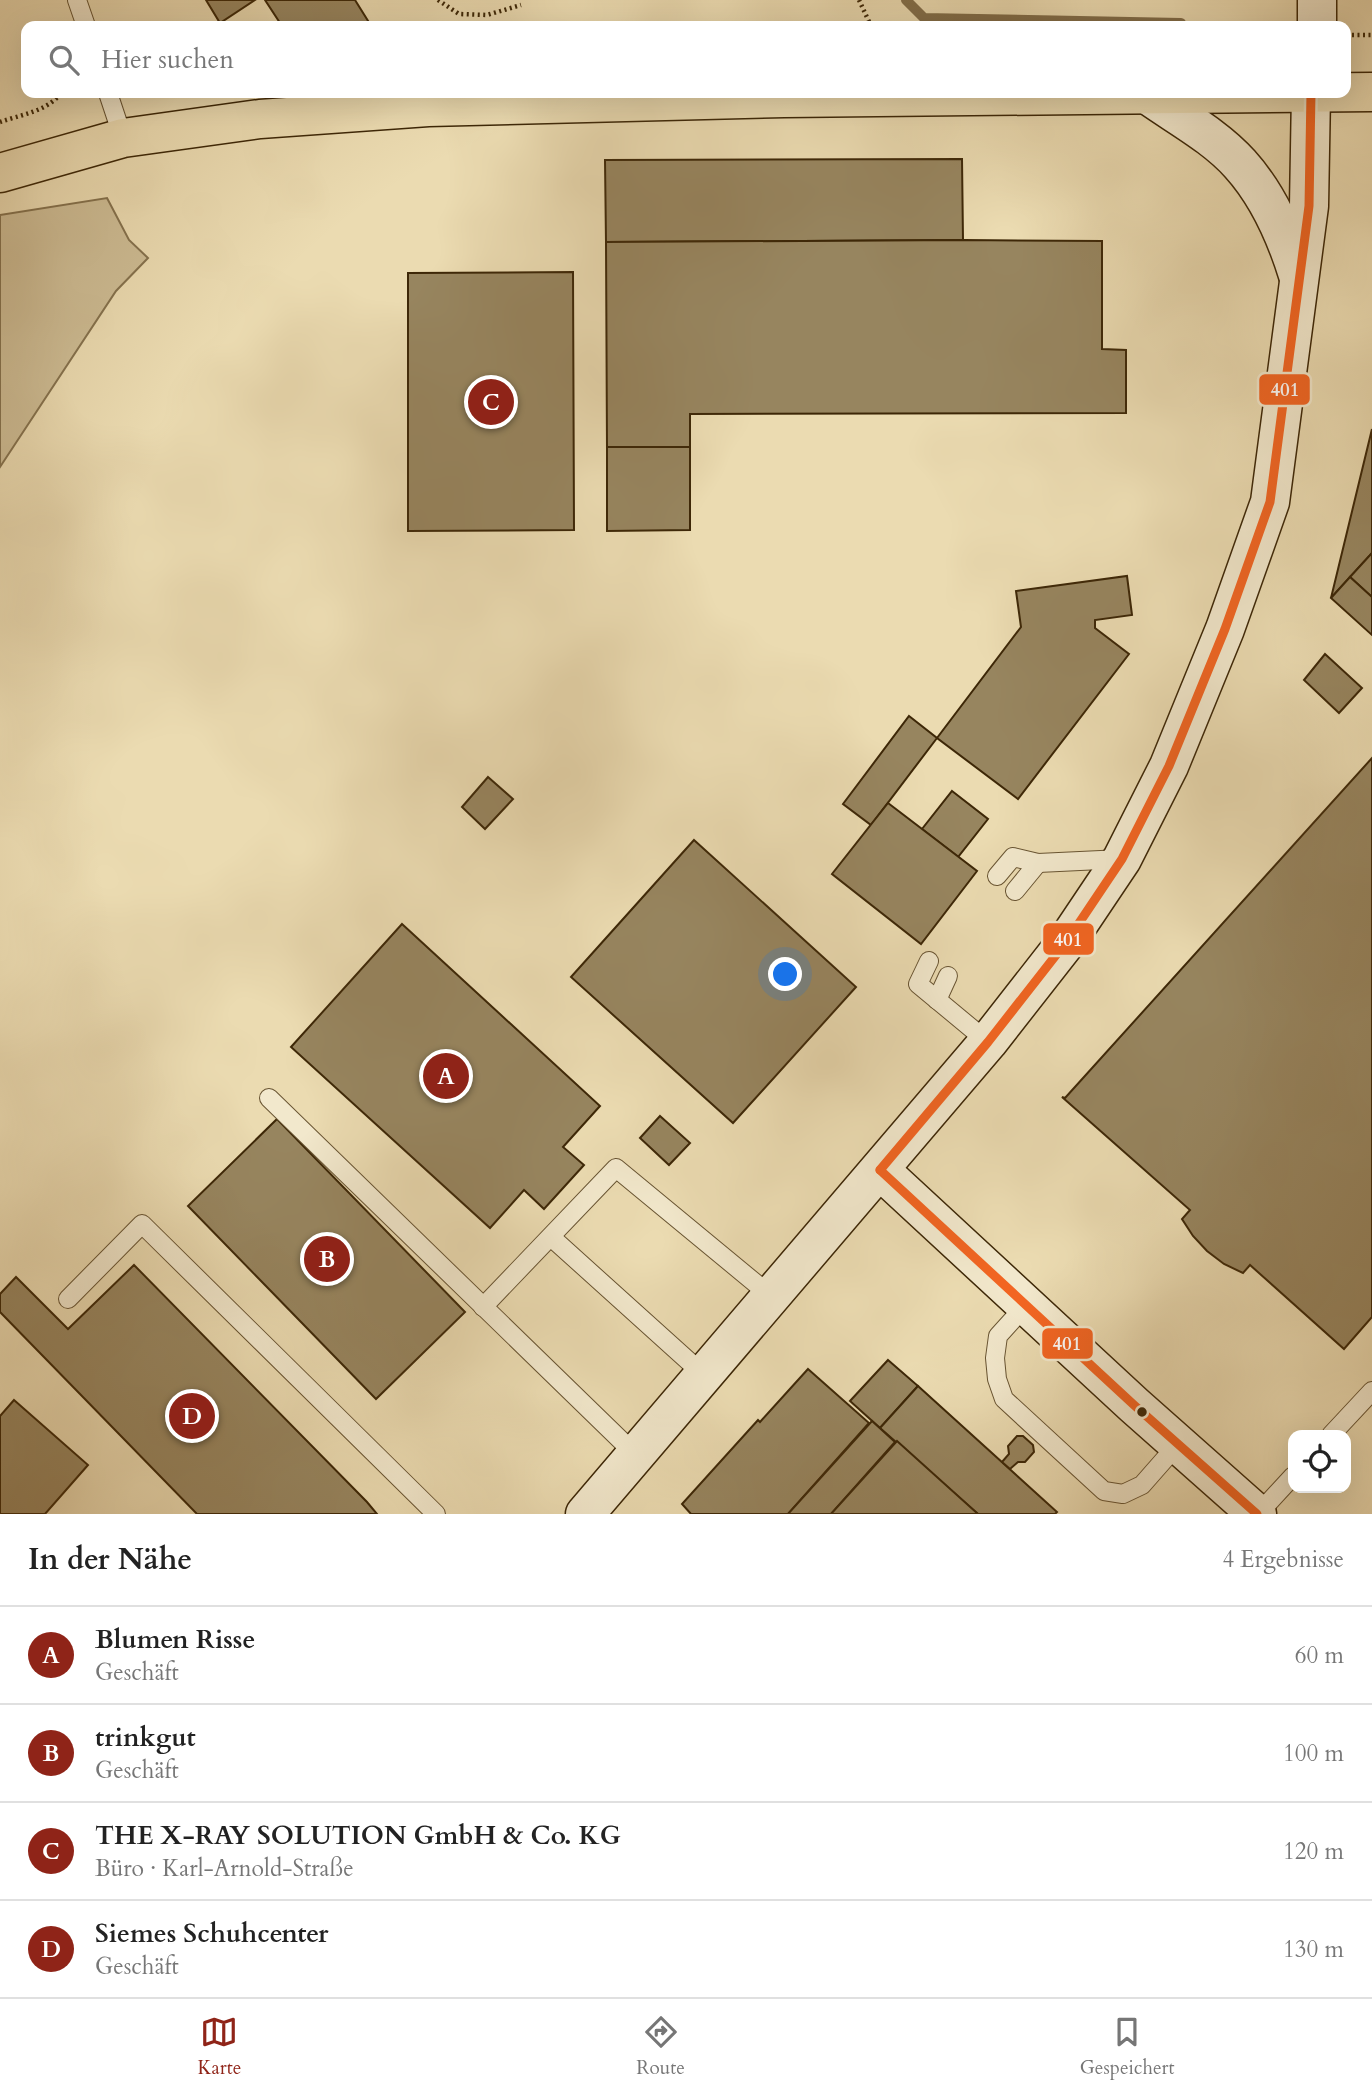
<!DOCTYPE html>
<html lang="de">
<head>
<meta charset="utf-8">
<style>
	body { margin:0; font-family:Cardo,serif; background:#f2f2f2; color:#222 }
	.controls { position:absolute; right:21px; bottom:21px; display:grid; overflow:hidden; border-radius:14px; box-shadow:0 7px 28px #0002 }
	.controls button { width:63px; height:63px; display:grid; place-items:center; padding:0; border:0; border-bottom:2px solid #e0e0e0; background:#fff; color:#222; font:35px sans-serif }
	.you { position:absolute; left:786px; top:975px; width:24px; height:24px; margin:-18px; border:5px solid #fff; border-radius:50%; background:#1a73e8; box-shadow:0 0 0 10px #1a73e833 }
	.badge { display:grid; place-items:center; width:46px; height:46px; border-radius:50%; background:#8f2418; color:#fff; font-size:23px; font-weight:700 }
	.pin { position:absolute; translate:-50% -50%; border:4px solid #fff; box-shadow:0 2px 7px #0006 }
	.list { margin:0; padding:0; list-style:none }
	h2 { display:flex; justify-content:space-between; align-items:center; height:91px; margin:0; padding:0 28px; font-size:30px }
	h2 small { font-size:23px; font-weight:400; color:#767676 }
	.list li { display:grid; grid-template-columns:46px 1fr auto; gap:21px; align-items:center; box-sizing:border-box; height:98px; padding:0 28px; border-top:2px solid #e0e0e0 }
	.list b { display:block; font-size:26px; white-space:nowrap }
	.list p { margin:0; font-size:23px; white-space:nowrap; color:#767676 }
	.list em { font-size:23px; font-style:normal; color:#767676 }
	.icon { flex:none; width:38px; height:38px; fill:none; stroke:currentColor; stroke-width:2; stroke-linecap:round; stroke-linejoin:round }
	.map { position:relative; flex:none; width:1372px; height:1514px; overflow:hidden }
	.search { position:absolute; background:#fff; box-shadow:0 7px 28px #0002; left:21px; right:21px; top:21px; height:77px; display:flex; align-items:center; gap:18px; box-sizing:border-box; padding:0 24px; border-radius:14px; color:#767676; font-size:26px }
	.sheet { height:483px; background:#fff }
	nav { display:flex; justify-content:space-around; align-items:center; box-sizing:border-box; height:98px; border-top:2px solid #e0e0e0; background:#fff; font-size:19px; color:#767676 }
	nav a { display:grid; justify-items:center; gap:4px }
	nav .on { color:#8f2418 }
	.map>svg:first-child { display:block }
</style>
</head>
<body>
<div class="map">
<svg width="1372" height="1514" viewBox="0 0 1372 1514">
	<rect width="100%" height="100%" fill="#ebdbb1"/>
	<filter id="stains"><feTurbulence type="fractalNoise" baseFrequency=".00286" numOctaves="4"/><feColorMatrix values="0 0 0 0 .2 0 0 0 0 .09 0 0 0 0 .02 0 0 0 .5 -.17"/></filter>
	<radialGradient id="worn" r=".72"><stop offset=".6" stop-color="#630" stop-opacity="0"/><stop offset="1" stop-color="#630" stop-opacity=".3"/></radialGradient>
	<path fill="#cdbc94" stroke="#85724e" stroke-width="2" d="M 107,198 L 129,240 L 148,258 L 116,291 L 0,467 L 0,215 Z"/>
	<g fill="none" stroke-linecap="round" stroke-linejoin="round">
		<path stroke="#826e4a" stroke-width="10" d="M 906,0 L 924,18 L 1181,23"/>
	</g>
	<g fill="#97855f" stroke="#3d2707" stroke-width="2">
		<path d="M 206,0 L 255,0 L 220,23 Z"/>
		<path d="M 265,0 L 355,0 L 370,24 L 282,26 Z"/>
		<path d="M 962,159 L 963,240 L 606,242 L 605,160 Z"/>
		<path d="M 964,240 L 1102,241 L 1102,349 L 1126,350 L 1126,413 L 690,414 L 690,447 L 607,447 L 606,242 Z"/>
		<path d="M 573,272 L 574,530 L 408,531 L 408,273 Z"/>
		<path d="M 1372,429 L 1372,553 L 1331,598 Z"/>
		<path d="M 607,447 L 690,447 L 690,530 L 607,531 Z"/>
		<path d="M 1372,553 L 1372,597 L 1350,577 Z"/>
		<path d="M 1127,576 L 1132,615 L 1095,620 L 1095,628 L 1129,654 L 1018,799 L 937,738 L 1021,627 L 1016,591 Z"/>
		<path d="M 1350,577 L 1372,597 L 1372,635 L 1331,598 Z"/>
		<path d="M 1325,654 L 1362,688 L 1339,713 L 1304,680 Z"/>
		<path d="M 909,716 L 937,738 L 871,825 L 843,804 Z"/>
		<path d="M 1372,758 L 1372,1317 L 1344,1349 L 1250,1265 L 1243,1273 L 1224,1264 L 1207,1251 L 1193,1236 L 1182,1219 L 1190,1210 L 1062,1097 L 1065,1098 Z"/>
		<path d="M 488,777 L 513,799 L 485,829 L 462,807 Z"/>
		<path d="M 952,791 L 988,819 L 958,857 L 922,829 Z"/>
		<path d="M 888,803 L 977,871 L 921,944 L 832,874 Z"/>
		<path d="M 694,840 L 856,987 L 733,1123 L 571,977 Z"/>
		<path d="M 402,924 L 600,1106 L 563,1147 L 584,1165 L 544,1209 L 524,1190 L 490,1228 L 291,1047 Z"/>
		<path d="M 660,1116 L 690,1143 L 669,1165 L 640,1138 Z"/>
		<path d="M 277,1119 L 465,1312 L 376,1399 L 188,1206 Z"/>
		<path d="M 134,1265 L 367,1502 L 377,1514 L 197,1514 L 0,1312 L 0,1294 L 16,1277 L 68,1329 Z"/>
		<path d="M 888,1360 L 918,1386 L 880,1428 L 850,1401 Z"/>
		<path d="M 808,1369 L 869,1423 L 788,1514 L 691,1514 L 682,1504 L 758,1420 L 760,1422 Z"/>
		<path d="M 918,1386 L 1057,1512 L 1055,1514 L 978,1514 L 880,1428 Z"/>
		<path d="M 14,1400 L 88,1465 L 45,1514 L 0,1514 L 0,1416 Z"/>
		<path d="M 872,1421 L 895,1442 L 831,1514 L 788,1514 Z"/>
		<path d="M 1017,1436 L 1023,1436 L 1033,1445 L 1034,1452 L 1025,1462 L 1018,1462 L 1010,1469 L 1002,1462 L 1009,1454 L 1008,1446 Z"/>
		<path d="M 897,1441 L 978,1514 L 831,1514 Z"/>
	</g>
	<g fill="none" stroke-linecap="round" stroke-linejoin="round">
		<defs>
			<g id="lane">
				<path d="M 77,0 L 86,26"/>
				<path d="M 108,93 L 123,138"/>
				<path d="M 997,876 L 1013,857 L 1038,863 L 1122,859"/>
				<path d="M 1015,891 L 1038,863"/>
				<path d="M 929,961 L 918,984 L 988,1042"/>
				<path d="M 937,1000 L 948,976"/>
				<path d="M 269,1098 L 635,1454"/>
				<path d="M 551,1237 L 704,1375"/>
				<path d="M 68,1299 L 142,1224 L 436,1514"/>
				<path d="M 1026,1305 L 998,1336 L 995,1358 L 997,1379 L 1004,1399 L 1104,1491 L 1123,1494 L 1142,1485 L 1178,1444"/>
				<path d="M 483,1307 L 616,1168 L 771,1296"/>
				<path d="M 1331,1435 L 1372,1391"/>
				<path d="M 1258,1514 L 1293,1476"/>
			</g>
			<g id="secondary">
				<path d="M 1317,26 L 1317,0"/>
				<path d="M 1148,95 C 1179,117 1215,136 1240,164 C 1268,195 1286,236 1298,275"/>
				<path d="M 880,1170 L 1134,1405 L 1257,1514"/>
				<path d="M 585,1514 L 988,1042 L 1067,941 L 1122,859 L 1169,766 L 1225,629 L 1270,502 L 1309,206 L 1311,93"/>
			</g>
			<path id="primary" d="M 0,173 L 123,138 L 260,119 L 428,107 L 784,98 L 1372,92"/>
		</defs>
		<use href="#lane" stroke="#685432" stroke-width="20"/>
		<use href="#secondary" stroke="#3d2707" stroke-width="41"/>
		<use href="#primary" stroke="#3d2707" stroke-width="41"/>
		<g stroke="#3d2707" stroke-width="4.5" stroke-dasharray="2 3.5" stroke-linecap="butt">
			<path d="M 438,0 L 459,14 L 487,15 L 521,5"/>
			<path d="M 859,0 L 871,26"/>
			<path d="M 1352,35 L 1372,35"/>
			<path d="M 0,122 C 20,115 48,111 61,93"/>
		</g>
		<use href="#lane" stroke="#f2e8cc" stroke-width="18"/>
		<use href="#secondary" stroke="#f2e8cc" stroke-width="38"/>
		<use href="#primary" stroke="#ebdbb1" stroke-width="38"/>
		<defs>
			<g id="bus-1">
				<path d="M 880,1170 L 988,1042 L 1067,941 L 1122,859 L 1169,766 L 1225,629 L 1270,502 L 1309,206 L 1311,93"/>
				<path d="M 880,1170 L 1134,1405 L 1257,1514"/>
			</g>
		</defs>
		<use href="#bus-1" stroke="#f2e8cc" stroke-width="14"/>
		<use href="#bus-1" stroke="#f26522" stroke-width="9"/>
	</g>
	<circle fill="#3d2707" stroke="#f2e8cc" stroke-width="2.5" cx="1142" cy="1412" r="6"/>
	<g stroke="#f2e8cc" stroke-width="2.5">
		<rect x="1258" y="373" width="53" height="33" rx="7" fill="#f26522"/>
		<rect x="1042" y="922" width="53" height="34" rx="7" fill="#f26522"/>
		<rect x="1041" y="1327" width="53" height="33" rx="7" fill="#f26522"/>
	</g>
	<g font-size="19" text-anchor="middle" font-weight="bold" fill="#fff">
		<text x="1285" y="396">401</text>
		<text x="1068" y="946">401</text>
		<text x="1067" y="1350">401</text>
	</g>
	<rect width="100%" height="100%" filter="url(#stains)"/>
	<rect width="100%" height="100%" fill="url(#worn)"/>
</svg>
<div class="controls">
<button><svg class="icon" aria-label="locate" viewBox="0 0 24 24"><circle cx="12" cy="12" r="6"/><path d="M12 2v4M12 18v4M2 12h4M18 12h4"/></svg></button>
</div>
<div class="you"></div>
<div class="pin badge" style="left:446px;top:1076px">A</div>
<div class="pin badge" style="left:327px;top:1259px">B</div>
<div class="pin badge" style="left:491px;top:402px">C</div>
<div class="pin badge" style="left:192px;top:1416px">D</div>
<div class="search"><svg class="icon" aria-label="search" viewBox="0 0 24 24"><circle cx="10" cy="10" r="6"/><path d="M15 15l6 6"/></svg>Hier suchen</div>
</div>
<section class="sheet">
<h2>In der Nähe<small>4 Ergebnisse</small></h2>
<ul class="list">
<li><span class="badge">A</span><div><b>Blumen Risse</b><p>Geschäft</p></div><em>60 m</em></li>
<li><span class="badge">B</span><div><b>trinkgut</b><p>Geschäft</p></div><em>100 m</em></li>
<li><span class="badge">C</span><div><b>THE X-RAY SOLUTION GmbH &amp; Co. KG</b><p>Büro · Karl-Arnold-Straße</p></div><em>120 m</em></li>
<li><span class="badge">D</span><div><b>Siemes Schuhcenter</b><p>Geschäft</p></div><em>130 m</em></li>
</ul>
</section>
<nav>
<a class="on"><svg class="icon" aria-label="map" viewBox="0 0 24 24"><path d="M3 6l6-2 6 2 6-2v14l-6 2-6-2-6 2zM9 4v14M15 6v14"/></svg>Karte</a>
<a><svg class="icon" aria-label="directions" viewBox="0 0 24 24"><path d="M12 3l9 9-9 9-9-9zM9 14v-3h6M13 9l2 2-2 2"/></svg>Route</a>
<a><svg class="icon" aria-label="saved" viewBox="0 0 24 24"><path d="M7 4h10v16l-5-4-5 4z"/></svg>Gespeichert</a>
</nav>
</body>
</html>
